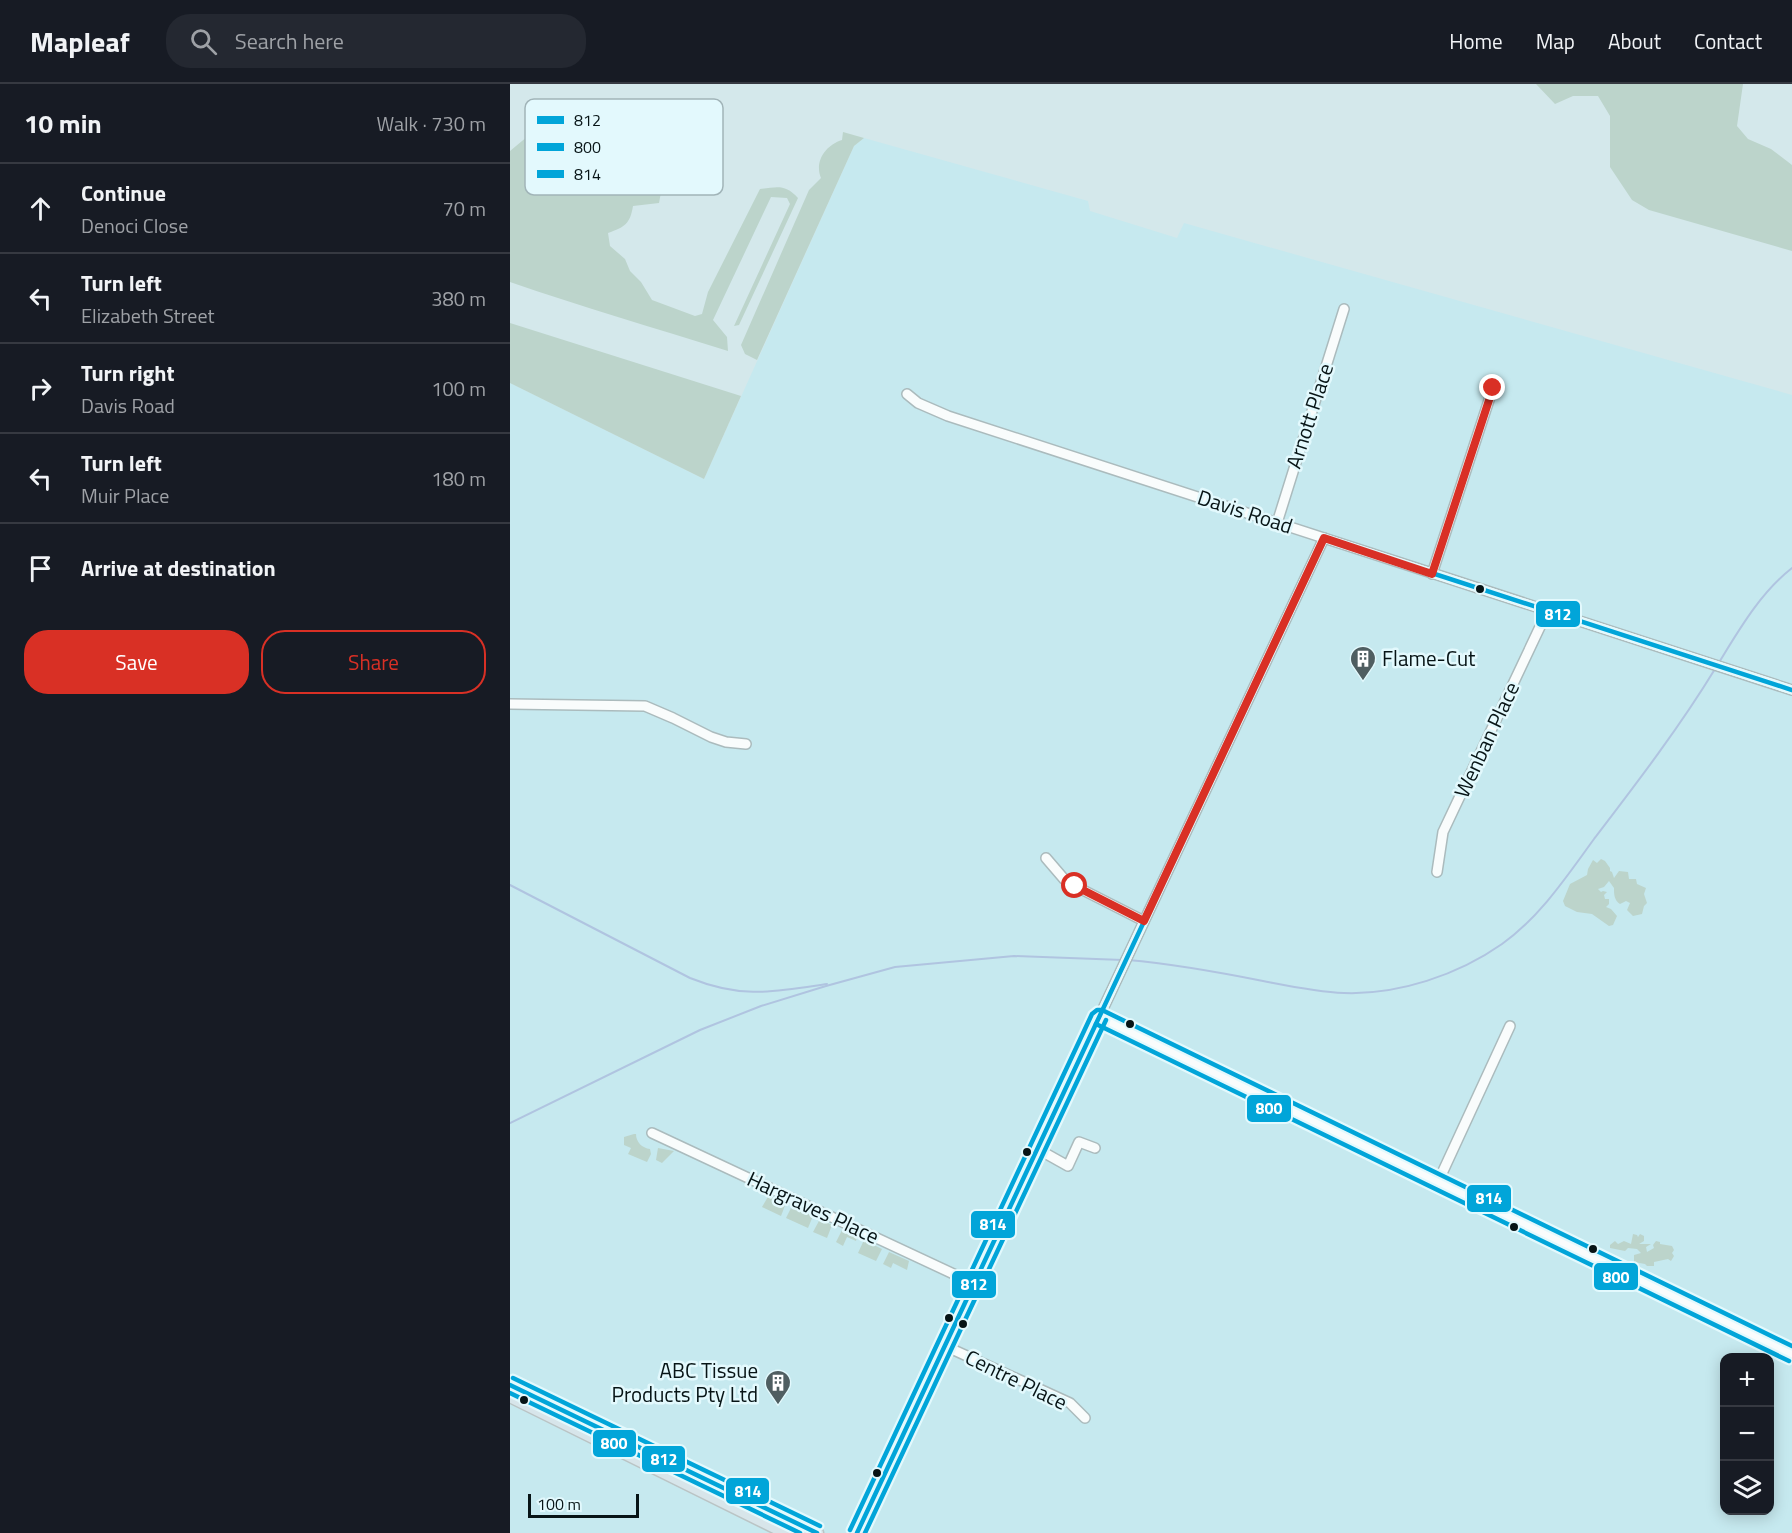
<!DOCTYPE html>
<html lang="en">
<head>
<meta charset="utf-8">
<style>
	body { margin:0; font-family:"Titillium Web",sans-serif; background:#242831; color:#f1f3f6 }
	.controls { position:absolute; right:18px; bottom:18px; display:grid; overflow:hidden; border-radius:12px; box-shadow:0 3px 15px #0003 }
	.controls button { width:54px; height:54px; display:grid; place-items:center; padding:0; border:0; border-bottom:2px solid #363941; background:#171b24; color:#f1f3f6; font:30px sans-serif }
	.scale { position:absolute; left:18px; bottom:15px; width:111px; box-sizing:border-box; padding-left:6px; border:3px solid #071416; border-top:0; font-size:16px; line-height:21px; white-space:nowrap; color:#071416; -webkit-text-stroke:4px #e3f9fd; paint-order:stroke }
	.stop { position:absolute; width:18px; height:18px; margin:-14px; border:4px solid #d93025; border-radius:50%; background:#fff }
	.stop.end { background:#d93025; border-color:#fff; box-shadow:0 2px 6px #0008 }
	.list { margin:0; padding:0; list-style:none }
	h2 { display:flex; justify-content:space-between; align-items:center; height:78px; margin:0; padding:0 24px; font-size:26px }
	h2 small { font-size:20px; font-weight:400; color:#9ea1a6 }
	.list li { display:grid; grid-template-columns:39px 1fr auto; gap:18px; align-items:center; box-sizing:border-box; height:90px; padding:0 24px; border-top:2px solid #363941 }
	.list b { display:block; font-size:22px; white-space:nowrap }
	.list p { margin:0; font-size:20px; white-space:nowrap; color:#9ea1a6 }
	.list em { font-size:20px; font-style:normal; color:#9ea1a6 }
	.actions { display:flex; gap:12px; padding:18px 24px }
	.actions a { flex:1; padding:14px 0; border:2px solid #d93025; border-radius:24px; text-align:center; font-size:21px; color:#d93025 }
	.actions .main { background:#d93025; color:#fff }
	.icon { flex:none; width:33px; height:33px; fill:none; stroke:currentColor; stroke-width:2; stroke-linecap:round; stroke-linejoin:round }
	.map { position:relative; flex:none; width:1282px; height:1449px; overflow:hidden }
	header { display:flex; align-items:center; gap:36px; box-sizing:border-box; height:84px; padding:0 30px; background:#171b24; border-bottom:2px solid #363941 }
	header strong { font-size:28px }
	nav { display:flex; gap:33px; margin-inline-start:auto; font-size:21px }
	.search { width:420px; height:54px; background:#242831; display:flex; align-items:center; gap:15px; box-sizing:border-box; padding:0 21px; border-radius:24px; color:#9ea1a6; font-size:22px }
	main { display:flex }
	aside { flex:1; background:#171b24 }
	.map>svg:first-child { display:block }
</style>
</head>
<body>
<header>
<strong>Mapleaf</strong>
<div class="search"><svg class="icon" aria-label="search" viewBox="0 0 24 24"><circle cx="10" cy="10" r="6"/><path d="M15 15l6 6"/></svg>Search here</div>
<nav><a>Home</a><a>Map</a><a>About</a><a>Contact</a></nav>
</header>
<main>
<aside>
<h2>10 min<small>Walk · 730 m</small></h2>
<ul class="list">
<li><svg class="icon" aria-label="ahead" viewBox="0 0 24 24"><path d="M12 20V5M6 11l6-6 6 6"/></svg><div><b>Continue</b><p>Denoci Close</p></div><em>70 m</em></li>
<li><svg class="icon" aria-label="left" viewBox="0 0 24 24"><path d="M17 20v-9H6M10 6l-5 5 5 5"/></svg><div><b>Turn left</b><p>Elizabeth Street</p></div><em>380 m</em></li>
<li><svg class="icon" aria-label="right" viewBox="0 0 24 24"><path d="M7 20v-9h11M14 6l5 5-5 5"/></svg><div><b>Turn right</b><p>Davis Road</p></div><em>100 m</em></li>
<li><svg class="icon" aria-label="left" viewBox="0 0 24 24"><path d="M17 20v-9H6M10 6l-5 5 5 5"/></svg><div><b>Turn left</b><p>Muir Place</p></div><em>180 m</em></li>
<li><svg class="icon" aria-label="arrive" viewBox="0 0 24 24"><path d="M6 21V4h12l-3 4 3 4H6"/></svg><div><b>Arrive at destination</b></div></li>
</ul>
<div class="actions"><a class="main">Save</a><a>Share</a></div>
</aside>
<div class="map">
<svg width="1282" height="1449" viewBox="0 0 1282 1449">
	<rect width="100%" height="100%" fill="#d4e8eb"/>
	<path fill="#c6e9ef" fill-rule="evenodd" d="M 354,54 L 578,117 L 580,127 L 667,154 L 674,139 L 1282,311 L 1282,1449 L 0,1449 L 0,299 L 194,395 L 344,62 ZM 1214,1274 L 1260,1274 L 1260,1426 L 1214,1426 Z"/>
	<g fill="#bcd4cb">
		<path d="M 1026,0 L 1233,0 L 1227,42 L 1238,55 L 1261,65 L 1282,81 L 1282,167 L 1139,126 L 1122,116 L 1100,83 L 1100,32 L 1088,12 L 1063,12 L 1045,20 Z"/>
		<path d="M 39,39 L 96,60 L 101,67 L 112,67 L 125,80 L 148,90 L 152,103 L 149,119 L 123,122 C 120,140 115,143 98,149 L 100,162 L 115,175 L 120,187 L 131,198 L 142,216 L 185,232 L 192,230 L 198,208 L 250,105 C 268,103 275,100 288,114 L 229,241 L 224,242 L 280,120 L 277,114 L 261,113 L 203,236 L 217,253 L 218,267 C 145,244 72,223 0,198 L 0,67 L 30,42 Z"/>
		<path d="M 333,48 L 354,54 L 344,62 L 247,276 L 235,270 L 231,261 L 299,106 L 311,94 C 304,77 316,61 332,56 Z"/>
		<path d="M 0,239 L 231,312 L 194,395 L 0,299 Z"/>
		<path d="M 1091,775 L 1095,777 L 1100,784 L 1100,787 L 1102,788 L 1104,794 L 1109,787 L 1118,788 L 1119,795 L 1126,795 L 1127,800 L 1136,804 L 1134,810 L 1137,819 L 1134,822 L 1132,830 L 1123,832 L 1117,826 L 1120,819 L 1116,817 L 1110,820 C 1104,816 1104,810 1104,804 L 1099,797 L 1094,803 L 1088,805 L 1091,808 L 1093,807 L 1097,808 L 1094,811 L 1095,815 L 1099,815 L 1099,820 L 1096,823 L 1101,825 L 1107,832 L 1103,841 L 1099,842 L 1082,830 L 1067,828 L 1055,822 L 1053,817 L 1060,800 L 1077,791 L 1078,785 L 1083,776 L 1087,779 Z"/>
		<path d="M 124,1050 L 126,1050 C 126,1058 132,1064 140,1065 L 141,1070 L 137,1078 L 118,1070 L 121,1064 L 114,1061 L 114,1053 Z"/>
		<path d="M 148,1064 L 164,1067 L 152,1079 L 146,1076 Z"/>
		<path d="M 259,1111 L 276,1119 L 271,1132 L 252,1123 Z"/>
		<path d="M 282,1122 L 303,1132 L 298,1144 L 276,1134 Z"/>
		<path d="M 310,1135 L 322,1141 L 317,1154 L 303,1148 Z"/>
		<path d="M 332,1146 L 347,1153 L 346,1157 L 337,1153 L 333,1162 L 326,1158 Z"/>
		<path d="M 1123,1150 L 1127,1151 L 1128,1153 L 1130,1150 L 1134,1152 L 1134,1157 L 1129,1160 L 1141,1160 L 1136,1163 L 1137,1168 L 1144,1164 L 1143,1161 L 1146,1157 L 1150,1158 L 1150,1160 L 1162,1162 L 1164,1166 L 1162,1169 L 1164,1172 L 1161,1177 L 1158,1175 L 1144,1178 L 1144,1182 L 1137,1182 L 1135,1180 L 1124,1178 L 1124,1171 L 1131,1169 L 1127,1165 L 1118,1164 L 1115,1167 L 1100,1164 L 1100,1161 L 1105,1157 L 1108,1160 L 1114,1157 L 1121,1160 Z"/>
		<path d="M 354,1156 L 372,1165 L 366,1177 L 348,1169 Z"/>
		<path d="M 379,1168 L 399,1177 L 397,1186 L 383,1179 L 381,1184 L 373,1180 Z"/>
	</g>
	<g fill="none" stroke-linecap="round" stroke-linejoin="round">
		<g stroke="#b0c4e0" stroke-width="2">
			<path d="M 1208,580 C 1229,546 1250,509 1282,484"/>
			<path d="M 0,801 L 180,894 C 232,915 263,908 317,900"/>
			<path d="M 618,876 C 664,880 708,888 753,897 C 779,902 807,908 834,909 C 888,911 948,891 992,860 C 1030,833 1057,792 1084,755 C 1126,700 1169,644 1205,585"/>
			<path d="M 0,1039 L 190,946 L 251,922 L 316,902 L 385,883 L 504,872 L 613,876"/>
		</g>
		<defs>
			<g id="minor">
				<path d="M 397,310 L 408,319 L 438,332 L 1282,606"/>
				<path d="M 767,439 L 834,225"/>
				<path d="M 922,490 L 983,304"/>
				<path d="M 0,620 L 135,622 L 163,634 L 201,653 L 216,658 L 236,660"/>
				<path d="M 536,774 L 554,795 L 565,802 L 634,837"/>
				<path d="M 927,788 L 933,748 L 1037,528"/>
				<path d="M 589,933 L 1282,1270"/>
				<path d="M 142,1049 L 465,1200"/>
				<path d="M 529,1062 L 533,1068 L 558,1082 L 569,1058 L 585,1064"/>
				<path d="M 928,1098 L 1000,942"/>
				<path d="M 435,1262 L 560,1319 L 575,1334"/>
				<path d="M 347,1449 L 814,454"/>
			</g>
			<g id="major">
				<path d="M 0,1301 L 307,1449"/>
				<path d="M 0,1312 L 277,1449"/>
			</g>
		</defs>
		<use href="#minor" stroke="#abbbbd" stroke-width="12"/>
		<use href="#major" stroke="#bac4c5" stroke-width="15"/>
		<use href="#minor" stroke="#f9fcfc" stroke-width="9"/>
		<use href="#major" stroke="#d7e5ea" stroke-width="12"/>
		<defs>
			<g id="bus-1">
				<path d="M 814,454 L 1282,606"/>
				<path d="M 0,1301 L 307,1449"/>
				<path d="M 347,1449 L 814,454"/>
			</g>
			<g id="bus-2">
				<path d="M 586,940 L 1279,1277"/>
				<path d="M 0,1309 L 290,1449"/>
				<path d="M 355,1449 L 596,936"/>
			</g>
			<g id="bus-3">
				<path d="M 3,1294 L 310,1442"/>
				<path d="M 340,1446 L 582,930 L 587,926 L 592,926 L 1282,1262"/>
			</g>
		</defs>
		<use href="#bus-1" stroke="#e3f9fd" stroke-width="9"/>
		<use href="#bus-2" stroke="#e3f9fd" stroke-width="9"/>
		<use href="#bus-3" stroke="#e3f9fd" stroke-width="9"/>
		<use href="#bus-1" stroke="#01a5d9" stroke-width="4.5"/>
		<use href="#bus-2" stroke="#01a5d9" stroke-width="4.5"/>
		<use href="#bus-3" stroke="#01a5d9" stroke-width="4.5"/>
	</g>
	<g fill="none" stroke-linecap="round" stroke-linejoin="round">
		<path stroke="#d93025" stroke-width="8" d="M 565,802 L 634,837 L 814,454 L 922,490 L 983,304"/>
	</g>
	<defs>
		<symbol id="building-pin" viewBox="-11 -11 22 30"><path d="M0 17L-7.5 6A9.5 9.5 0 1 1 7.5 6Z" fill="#4f5e61" stroke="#e3f9fd"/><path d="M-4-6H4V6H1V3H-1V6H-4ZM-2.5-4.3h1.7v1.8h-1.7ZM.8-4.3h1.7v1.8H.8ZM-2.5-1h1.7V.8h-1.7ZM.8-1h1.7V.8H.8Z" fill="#fff"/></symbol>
	</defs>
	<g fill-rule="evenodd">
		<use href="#building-pin" x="838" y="560" width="30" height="40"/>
		<use href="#building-pin" x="253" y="1284" width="30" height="40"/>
	</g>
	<g fill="#071416" stroke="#e3f9fd" stroke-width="2">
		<circle cx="970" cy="505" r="5"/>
		<circle cx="620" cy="940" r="5"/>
		<circle cx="517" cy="1068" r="5"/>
		<circle cx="1004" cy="1143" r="5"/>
		<circle cx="1083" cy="1165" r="5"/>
		<circle cx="439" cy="1234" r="5"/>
		<circle cx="453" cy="1240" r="5"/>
		<circle cx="14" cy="1316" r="5"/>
		<circle cx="367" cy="1389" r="5"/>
	</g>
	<g text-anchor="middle" stroke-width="5" stroke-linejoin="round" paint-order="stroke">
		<g font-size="21" fill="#071416" stroke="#e3f9fd">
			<text transform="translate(800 332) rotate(-72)" y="7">Arnott Place</text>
			<text transform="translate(735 428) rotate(18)" y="7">Davis Road</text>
			<text transform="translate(977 656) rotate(-65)" y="7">Wenban Place</text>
			<text transform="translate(303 1124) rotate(25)" y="7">Hargraves Place</text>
			<text transform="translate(506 1296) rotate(26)" y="7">Centre Place</text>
		</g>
		<g font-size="21" fill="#071416" stroke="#e3f9fd" text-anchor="start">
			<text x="872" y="582">Flame-Cut</text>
			<text x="248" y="1294" text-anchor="end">ABC Tissue<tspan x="248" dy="24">Products Pty Ltd</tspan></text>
		</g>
	</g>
	<rect x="15" y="15" width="198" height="96" rx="9" fill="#e3f9fd" stroke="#a1b4b8" stroke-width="1.5"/>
	<rect x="27" y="32" width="27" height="8" fill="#01a5d9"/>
	<rect x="27" y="59" width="27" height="8" fill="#01a5d9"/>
	<rect x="27" y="86" width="27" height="8" fill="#01a5d9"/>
	<g font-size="16" fill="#071416">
		<text x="64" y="42">812</text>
		<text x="64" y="69">800</text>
		<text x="64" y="96">814</text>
	</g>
	<g stroke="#e3f9fd" stroke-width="2">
		<rect x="1025" y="516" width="46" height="28" rx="6" fill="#01a5d9"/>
		<rect x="736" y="1010" width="46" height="29" rx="6" fill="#01a5d9"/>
		<rect x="956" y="1100" width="46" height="29" rx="6" fill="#01a5d9"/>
		<rect x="460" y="1126" width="46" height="29" rx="6" fill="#01a5d9"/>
		<rect x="1083" y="1178" width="46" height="29" rx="6" fill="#01a5d9"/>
		<rect x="441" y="1186" width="46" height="29" rx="6" fill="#01a5d9"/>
		<rect x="82" y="1345" width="45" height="29" rx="6" fill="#01a5d9"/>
		<rect x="131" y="1361" width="45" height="28" rx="6" fill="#01a5d9"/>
		<rect x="215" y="1393" width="45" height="28" rx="6" fill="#01a5d9"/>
	</g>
	<g font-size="16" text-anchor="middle" font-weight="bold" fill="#fff">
		<text x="1048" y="536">812</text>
		<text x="759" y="1030">800</text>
		<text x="979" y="1120">814</text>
		<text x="483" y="1146">814</text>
		<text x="1106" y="1199">800</text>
		<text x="464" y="1206">812</text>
		<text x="104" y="1365">800</text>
		<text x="154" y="1381">812</text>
		<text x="238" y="1413">814</text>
	</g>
</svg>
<div class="controls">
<button>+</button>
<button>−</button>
<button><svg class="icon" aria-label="layers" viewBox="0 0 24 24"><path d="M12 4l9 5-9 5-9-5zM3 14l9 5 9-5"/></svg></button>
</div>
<div class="scale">100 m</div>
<div class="stop" style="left:565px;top:802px"></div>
<div class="stop end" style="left:983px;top:304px"></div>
</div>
</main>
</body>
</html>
